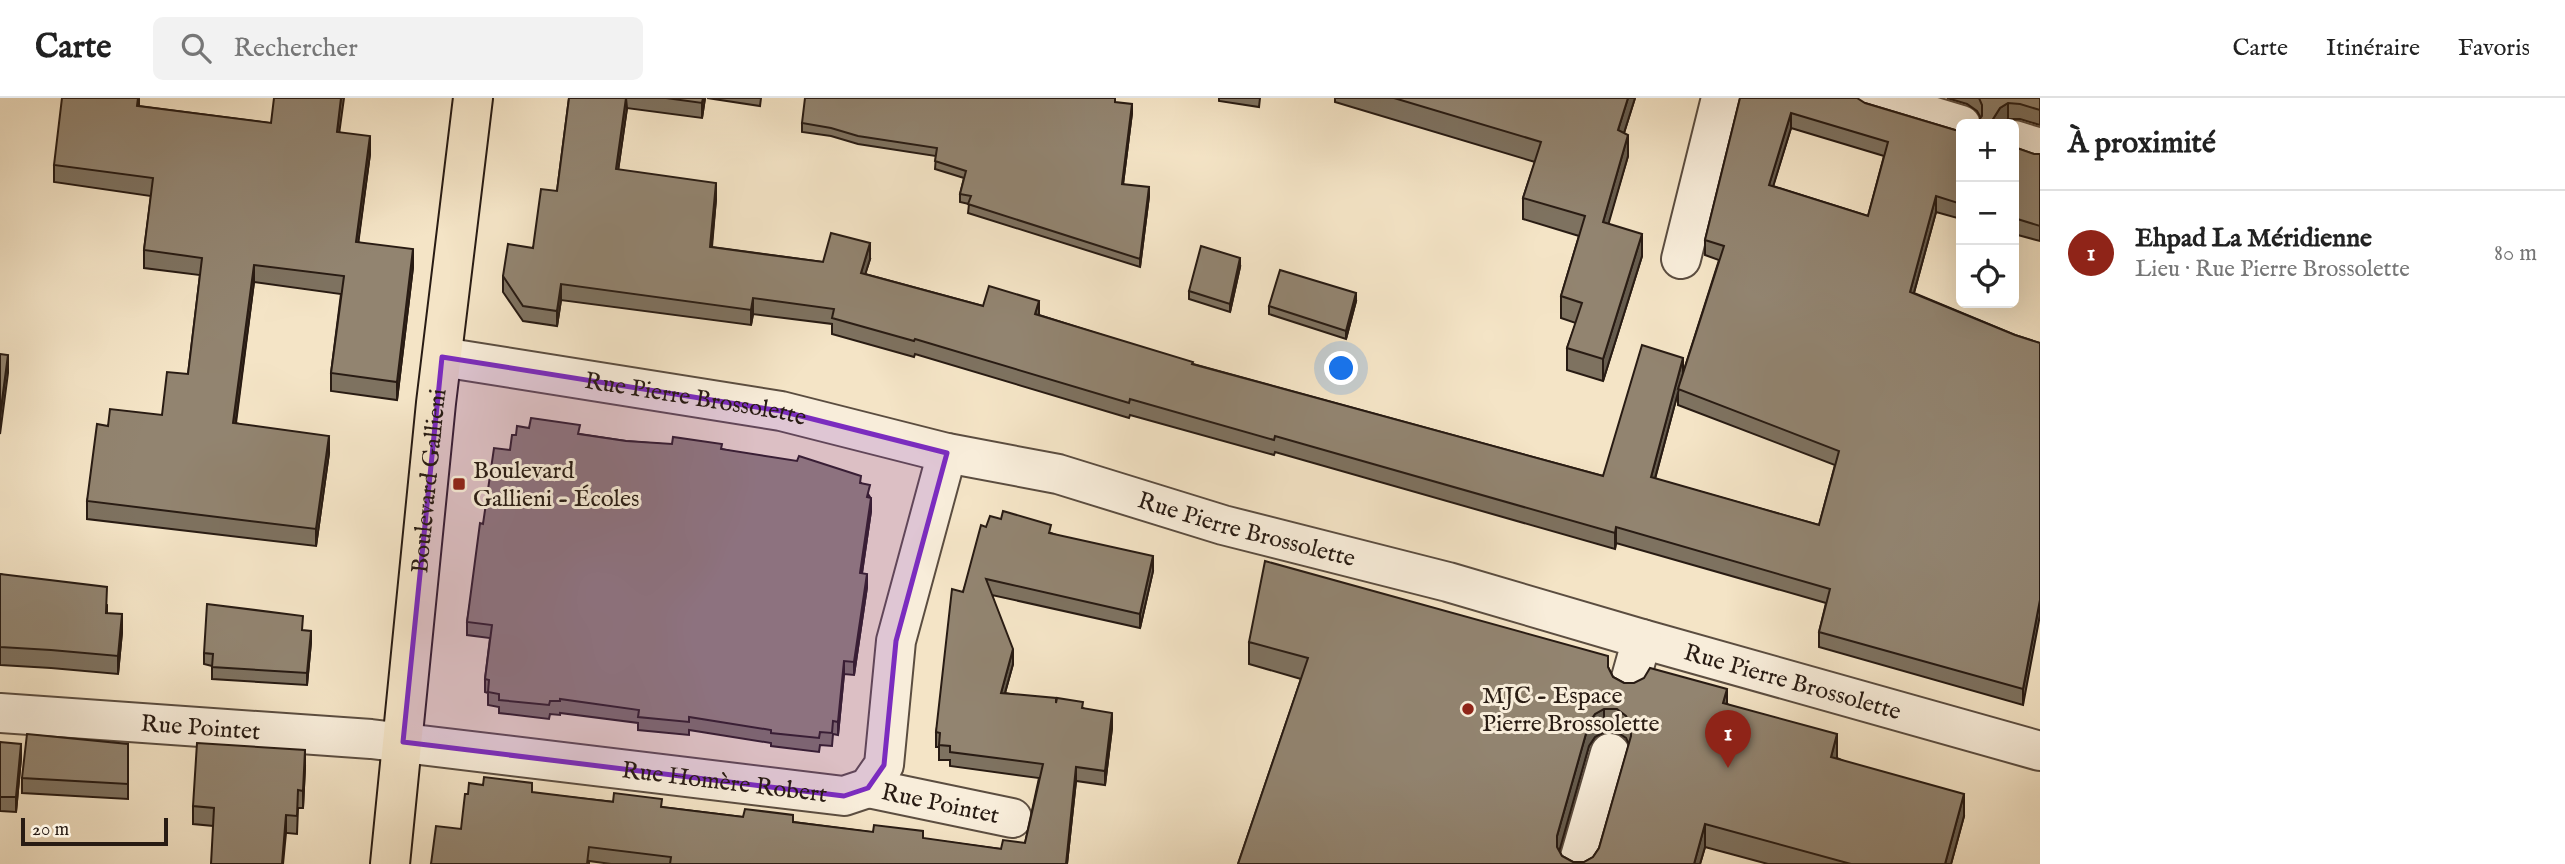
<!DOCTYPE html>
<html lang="fr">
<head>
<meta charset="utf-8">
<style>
	body { margin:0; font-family:"IM FELL English",serif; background:#f2f2f2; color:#222 }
	.controls { position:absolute; right:21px; top:21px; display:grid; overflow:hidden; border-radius:10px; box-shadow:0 7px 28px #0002 }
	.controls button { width:63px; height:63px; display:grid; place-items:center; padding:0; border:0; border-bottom:2px solid #e0e0e0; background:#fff; color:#222; font:35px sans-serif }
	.scale { position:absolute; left:21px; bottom:18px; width:147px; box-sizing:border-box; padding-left:7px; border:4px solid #281b13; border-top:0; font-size:19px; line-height:24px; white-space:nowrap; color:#281b13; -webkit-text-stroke:5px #f8edda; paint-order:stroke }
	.you { position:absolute; left:1342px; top:271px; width:24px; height:24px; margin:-18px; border:5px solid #fff; border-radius:50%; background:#1a73e8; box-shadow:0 0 0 10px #1a73e833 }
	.badge { display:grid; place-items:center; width:46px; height:46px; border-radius:50%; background:#8f2418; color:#fff; font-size:23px; font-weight:700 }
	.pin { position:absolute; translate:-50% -58px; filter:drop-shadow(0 2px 4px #0008) }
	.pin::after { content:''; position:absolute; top:37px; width:24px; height:21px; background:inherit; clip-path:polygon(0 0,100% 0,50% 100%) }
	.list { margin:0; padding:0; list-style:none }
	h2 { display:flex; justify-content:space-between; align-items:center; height:91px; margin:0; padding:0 28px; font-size:30px }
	h2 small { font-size:23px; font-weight:400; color:#767676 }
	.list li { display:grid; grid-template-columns:46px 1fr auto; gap:21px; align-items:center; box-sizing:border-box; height:126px; padding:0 28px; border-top:2px solid #e0e0e0 }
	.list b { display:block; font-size:26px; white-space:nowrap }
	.list p { margin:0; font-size:23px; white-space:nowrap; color:#767676 }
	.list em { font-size:23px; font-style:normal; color:#767676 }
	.icon { flex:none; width:38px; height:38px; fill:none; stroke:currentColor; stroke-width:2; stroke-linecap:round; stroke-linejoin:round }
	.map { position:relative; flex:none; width:2040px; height:766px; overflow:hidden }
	header { display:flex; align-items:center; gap:42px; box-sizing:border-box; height:98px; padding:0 35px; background:#fff; border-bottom:2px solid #e0e0e0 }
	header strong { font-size:33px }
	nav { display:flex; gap:38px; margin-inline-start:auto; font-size:24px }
	.search { width:490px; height:63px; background:#f2f2f2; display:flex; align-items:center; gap:18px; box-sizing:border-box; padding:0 24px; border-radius:10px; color:#767676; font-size:26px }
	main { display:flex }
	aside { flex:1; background:#fff }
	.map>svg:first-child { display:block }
</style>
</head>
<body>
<header>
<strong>Carte</strong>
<div class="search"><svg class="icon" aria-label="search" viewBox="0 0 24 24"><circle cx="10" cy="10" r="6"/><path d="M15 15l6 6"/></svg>Rechercher</div>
<nav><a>Carte</a><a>Itinéraire</a><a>Favoris</a></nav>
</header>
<main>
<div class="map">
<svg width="2040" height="766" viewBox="0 0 2040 766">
	<rect width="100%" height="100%" fill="#f4e4c6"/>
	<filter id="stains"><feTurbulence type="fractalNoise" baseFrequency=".00286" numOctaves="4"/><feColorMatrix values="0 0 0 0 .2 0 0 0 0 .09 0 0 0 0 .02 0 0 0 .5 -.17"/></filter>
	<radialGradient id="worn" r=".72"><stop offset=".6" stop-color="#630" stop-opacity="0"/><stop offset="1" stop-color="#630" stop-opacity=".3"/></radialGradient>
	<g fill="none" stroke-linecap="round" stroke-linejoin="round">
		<defs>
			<g id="minor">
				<path d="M 1872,0 L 1961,27"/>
				<path d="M 2014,42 L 2040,50"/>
				<path d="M 1681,161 L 1721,0"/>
				<path id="s1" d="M 442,259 L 781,313 L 947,355 L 1058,376 L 1223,427 L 1448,484 L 1642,541 L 2040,653"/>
				<path d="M 1629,587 L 1642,541"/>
				<path id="s2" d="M 0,615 L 371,641 L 844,698 L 868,690 L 884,667 L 896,543 L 947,355"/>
				<path id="s3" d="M 868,690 L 1012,720"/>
				<path d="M 1578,766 L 1610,655"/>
			</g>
			<g id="major">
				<path id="s4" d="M 390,766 L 436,305 L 473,0"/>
			</g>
		</defs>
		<use href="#minor" stroke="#5b4d40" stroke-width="42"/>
		<use href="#major" stroke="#281b13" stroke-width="42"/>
		<use href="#minor" stroke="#f8edda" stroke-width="38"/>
		<use href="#major" stroke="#f4e4c6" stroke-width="38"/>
	</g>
	<g fill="#7e7260" stroke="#281b13" stroke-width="2" fill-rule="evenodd">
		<path d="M 139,0 L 139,8 L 339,34 L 370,56 L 358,144 L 413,169 L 397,302 L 331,293 L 331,275 L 341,196 L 254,184 L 236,325 L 329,355 L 316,448 L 87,421 L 87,403 L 108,328 L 162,317 L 188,276 L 200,177 L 144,170 L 144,152 L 151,98 L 54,84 L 54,67 Z"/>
		<path d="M 569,0 L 705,0 L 702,20 L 627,10 L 618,72 L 716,101 L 712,149 L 823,164 L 870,161 L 865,176 L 983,208 L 1039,217 L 1193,266 L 1603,378 L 1683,275 L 1719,162 L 1705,157 L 1705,142 L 1740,0 L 1865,5 L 1955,32 L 1961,33 L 1961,121 L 1936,114 L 1914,195 L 2015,237 L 2040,245 L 2023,607 L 1819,549 L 1819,534 L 1826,505 L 1616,445 L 1615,451 L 1275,354 L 1274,357 L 1130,317 L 1129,320 L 915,256 L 914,259 L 832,236 L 832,226 L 753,216 L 751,227 L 561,202 L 557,228 L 523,223 L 503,194 L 503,178 L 533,150 L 557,93 ZM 1791,30 L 1884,58 L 1868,118 L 1773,88 ZM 1678,294 L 1678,307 L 1835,367 L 1819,427 L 1655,381 Z"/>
		<path d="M 707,0 L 761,0 L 760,8 Z"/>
		<path d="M 1219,0 L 1260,0 L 1259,9 L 1219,3 Z"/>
		<path d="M 1335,0 L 1635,0 L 1624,35 L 1628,58 L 1608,125 L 1642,158 L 1603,283 L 1567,272 L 1567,250 L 1576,225 L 1561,220 L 1561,198 L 1579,138 L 1523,121 L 1523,100 L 1535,64 L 1335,4 Z"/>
		<path d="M 1947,0 L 2040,0 L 2040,27 L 2020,21 L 2008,21 L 2000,26 L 1981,20 L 1977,13 L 1967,6 Z"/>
		<path d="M 1115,4 L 1132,15 L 1123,86 L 1149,98 L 1140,169 L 968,115 L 969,106 L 960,104 L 960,96 L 964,80 L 935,71 L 936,58 L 858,46 L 831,38 L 802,34 L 802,25 Z"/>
		<path d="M 2014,49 L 2034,56 L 2040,56 L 2040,143 L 2014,136 Z"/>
		<path d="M 1240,169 L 1230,214 L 1189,201 L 1189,193 Z"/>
		<path d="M 1356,203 L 1346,241 L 1269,216 L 1269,208 Z"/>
		<path d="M 580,336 L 626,343 L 722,351 L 861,385 L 870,399 L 871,413 L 862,475 L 867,489 L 854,577 L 844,576 L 838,637 L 833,636 L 832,648 L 820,647 L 819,654 L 771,648 L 771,645 L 689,632 L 689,637 L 638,632 L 638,625 L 560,615 L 560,617 L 550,616 L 549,621 L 499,615 L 499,609 L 488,607 L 488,595 L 485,594 L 485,581 L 490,540 L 467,537 L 467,524 L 483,426 L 510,352 Z"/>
		<path d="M 986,429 L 1051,435 L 1153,473 L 1140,530 L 992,497 L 1013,566 L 1005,595 L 1083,610 L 1112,630 L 1105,687 L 1076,683 L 1067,766 L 611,766 L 589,763 L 589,766 L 431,766 L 461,731 L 532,695 L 662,709 L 743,719 L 793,724 L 1001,751 L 1025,745 L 1039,680 L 950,668 L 950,662 L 939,662 L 939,649 L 936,649 L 936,634 L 963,494 Z"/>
		<path d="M 0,476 L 107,507 L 107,515 L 122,534 L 118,576 L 51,570 L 0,567 Z"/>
		<path d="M 302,532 L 311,544 L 307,587 L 212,581 L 212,568 L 204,566 L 204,555 Z"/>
		<path d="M 1249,544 L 1608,569 L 1613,579 L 1624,585 L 1727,606 L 1837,660 L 1964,718 L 1951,766 L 1768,766 L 1705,749 L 1700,766 L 1238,766 L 1301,581 L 1249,566 ZM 1604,634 L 1617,634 L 1626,640 L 1629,646 L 1599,750 L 1593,759 L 1584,764 L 1573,764 L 1562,758 L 1559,753 L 1589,648 L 1595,639 Z"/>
		<path d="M 0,644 L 21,660 L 16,714 L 0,713 Z"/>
		<path d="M 128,646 L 128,701 L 22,695 L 22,680 Z"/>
		<path d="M 305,669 L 303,710 L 298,710 L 297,736 L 193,726 L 193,708 Z"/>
	</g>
	<g fill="#665c4e" stroke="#281b13" stroke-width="2">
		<path d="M 341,0 L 344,0 L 337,51 L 337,34 Z"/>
		<path d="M 626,0 L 627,10 L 616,87 L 616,71 Z"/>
		<path d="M 703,0 L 705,0 L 702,20 L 702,5 Z"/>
		<path d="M 1628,0 L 1635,0 L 1618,54 L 1618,32 Z"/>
		<path d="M 2008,5 L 2008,21 L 1999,26 L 1993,26 L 1993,21 L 2000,10 Z"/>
		<path d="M 1132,6 L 1132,15 L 1122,94 L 1122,86 Z"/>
		<path d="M 1791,15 L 1791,30 L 1769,102 L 1769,87 Z"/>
		<path d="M 1628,37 L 1628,58 L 1603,145 L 1603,124 Z"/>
		<path d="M 370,38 L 370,56 L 356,162 L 356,144 Z"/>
		<path d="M 716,85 L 716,101 L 710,164 L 710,149 Z"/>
		<path d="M 1149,89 L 1149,98 L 1140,169 L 1140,161 Z"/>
		<path d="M 1936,98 L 1936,114 L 1910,209 L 1910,194 Z"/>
		<path d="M 1642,136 L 1642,158 L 1603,283 L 1603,261 Z"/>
		<path d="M 870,145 L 870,161 L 861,190 L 861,175 Z"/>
		<path d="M 413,151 L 413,169 L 397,302 L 397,284 Z"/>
		<path d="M 1240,160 L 1240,169 L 1230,214 L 1230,206 Z"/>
		<path d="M 254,167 L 254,184 L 233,343 L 233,325 Z"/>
		<path d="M 561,186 L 561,202 L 557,228 L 557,213 Z"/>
		<path d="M 1356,195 L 1356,203 L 1346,241 L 1346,233 Z"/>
		<path d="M 753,200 L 753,216 L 751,227 L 751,212 Z"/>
		<path d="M 1039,203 L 1039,218 L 1035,216 Z"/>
		<path d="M 8,257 L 8,275 L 0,336 L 0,318 Z"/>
		<path d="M 1683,260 L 1683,276 L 1651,395 L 1651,379 Z"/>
		<path d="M 329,338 L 329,355 L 316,448 L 316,431 Z"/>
		<path d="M 871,400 L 871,413 L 860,488 L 860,475 Z"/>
		<path d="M 1616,429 L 1616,445 L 1615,451 L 1615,435 Z"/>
		<path d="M 1153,458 L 1153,473 L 1140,530 L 1140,516 Z"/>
		<path d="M 867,476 L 867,489 L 854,577 L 854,564 Z"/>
		<path d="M 2040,502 L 2040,517 L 2023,607 L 2023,591 Z"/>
		<path d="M 122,516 L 122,534 L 118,576 L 118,558 Z"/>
		<path d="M 311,533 L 311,544 L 307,587 L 307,575 Z"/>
		<path d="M 1013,551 L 1013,566 L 1001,609 L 1001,595 Z"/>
		<path d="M 844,563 L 844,576 L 838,637 L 838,624 Z"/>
		<path d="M 1727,591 L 1727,614 L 1723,605 Z"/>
		<path d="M 1604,611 L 1604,634 L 1595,639 L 1589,648 L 1557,761 L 1557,738 L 1589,625 L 1595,616 Z"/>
		<path d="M 1112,615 L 1112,630 L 1105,687 L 1105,673 Z"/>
		<path d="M 1837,636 L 1837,659 L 1831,681 L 1831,659 Z"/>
		<path d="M 21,646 L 21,660 L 16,714 L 16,699 Z"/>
		<path d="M 305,652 L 305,669 L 303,710 L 303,693 Z"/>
		<path d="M 1076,669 L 1076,683 L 1067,766 L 1066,766 Z"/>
		<path d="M 1964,696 L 1964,718 L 1951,766 L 1945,766 Z"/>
		<path d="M 286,717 L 286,735 L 283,766 L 282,766 Z"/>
		<path d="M 1705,726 L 1705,749 L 1700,766 L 1694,766 Z"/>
	</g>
	<g fill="#928470" stroke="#281b13" stroke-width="2" fill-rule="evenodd">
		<path d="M 62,0 L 138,0 L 137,8 L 271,25 L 274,0 L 341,0 L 337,34 L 370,38 L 356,144 L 413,151 L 397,284 L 331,275 L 344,178 L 254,167 L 233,325 L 329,338 L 316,431 L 87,403 L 97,326 L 108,328 L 110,311 L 162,317 L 167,274 L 188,276 L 202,160 L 144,152 L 153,80 L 54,67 Z"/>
		<path d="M 569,0 L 626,0 L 616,71 L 716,85 L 710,149 L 823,164 L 831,135 L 870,145 L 861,175 L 983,208 L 989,188 L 1039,203 L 1035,216 L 1193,264 L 1192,266 L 1603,378 L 1642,247 L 1683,260 L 1651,379 L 1819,427 L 1839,353 L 1678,291 L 1724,148 L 1705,142 L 1740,0 L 1857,0 L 1865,5 L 1955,32 L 1961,33 L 1961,106 L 1936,98 L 1910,194 L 2015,237 L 2040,245 L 2040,502 L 2023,591 L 1819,534 L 1830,491 L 1616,429 L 1615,435 L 1275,338 L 1274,342 L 1130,301 L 1129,305 L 915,241 L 914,243 L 832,220 L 834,211 L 753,200 L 751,212 L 561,186 L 557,213 L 523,208 L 503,178 L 508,146 L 533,150 L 541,91 L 557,93 ZM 1791,15 L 1888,44 L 1868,118 L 1769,87 Z"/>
		<path d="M 666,0 L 703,0 L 702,5 Z"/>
		<path d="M 805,0 L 1115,0 L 1115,4 L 1132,6 L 1122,86 L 1149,89 L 1140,161 L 968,106 L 971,98 L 960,96 L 966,73 L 935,63 L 937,50 L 858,38 L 831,30 L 802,25 Z"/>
		<path d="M 1394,0 L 1628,0 L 1618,32 L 1628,37 L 1603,124 L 1642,136 L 1603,261 L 1567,250 L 1582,205 L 1561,198 L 1585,118 L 1523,100 L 1541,44 Z"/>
		<path d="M 1979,0 L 2040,0 L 2040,12 L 2020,6 L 2008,5 L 2000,10 L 1993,21 L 1993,26 L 1976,26 L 1982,18 L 1982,7 Z"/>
		<path d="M 2014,49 L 2034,56 L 2040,56 L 2040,128 L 2014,120 Z"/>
		<path d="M 1201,148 L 1240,160 L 1230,206 L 1189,193 Z"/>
		<path d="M 1280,172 L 1356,195 L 1346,233 L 1269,208 Z"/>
		<path d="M 0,256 L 8,257 L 0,318 Z"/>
		<path d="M 531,320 L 580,327 L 578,336 L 626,343 L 672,346 L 673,339 L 722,346 L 721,351 L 797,363 L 799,358 L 861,378 L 860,385 L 870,387 L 867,399 L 871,400 L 860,475 L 867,476 L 854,564 L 844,563 L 838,624 L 833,623 L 832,635 L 820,634 L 819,640 L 771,635 L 771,632 L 689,619 L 689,624 L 638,619 L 639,612 L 560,601 L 560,603 L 550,603 L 549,607 L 499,602 L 499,596 L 488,594 L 489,582 L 485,581 L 492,527 L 467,524 L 480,425 L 483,426 L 494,350 L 510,352 L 512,337 L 516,337 L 517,328 L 529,330 Z"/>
		<path d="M 1003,413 L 1051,427 L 1049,435 L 1153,458 L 1140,516 L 986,481 L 1013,551 L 1001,595 L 1056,600 L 1056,605 L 1057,600 L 1083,604 L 1082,610 L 1112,615 L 1105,673 L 1076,669 L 1066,766 L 670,766 L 671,759 L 589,749 L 587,766 L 431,766 L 436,728 L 461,731 L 465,696 L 468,696 L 469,685 L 483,687 L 484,679 L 532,685 L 532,694 L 613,704 L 614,695 L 662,701 L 661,709 L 743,719 L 745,711 L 793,717 L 793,724 L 873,734 L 874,727 L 923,733 L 923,740 L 1001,751 L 1003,742 L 1025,745 L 1043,666 L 950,654 L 950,648 L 939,647 L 940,635 L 936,634 L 952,491 L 963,494 L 981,427 L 986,429 L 990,418 L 1001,421 Z"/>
		<path d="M 1265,463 L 1608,558 L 1608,569 L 1613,579 L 1624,585 L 1634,585 L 1644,580 L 1650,570 L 1727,591 L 1723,605 L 1837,636 L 1831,659 L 1964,696 L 1945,766 L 1851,766 L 1705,726 L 1694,766 L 1238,766 L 1308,560 L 1249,544 ZM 1604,611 L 1617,611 L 1626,618 L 1631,628 L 1631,638 L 1599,750 L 1593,759 L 1584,764 L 1573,764 L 1562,758 L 1557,749 L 1557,738 L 1589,625 L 1595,616 Z"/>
		<path d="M 0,476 L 107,489 L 106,515 L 122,516 L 118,558 L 51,552 L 0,549 Z"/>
		<path d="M 207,506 L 303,518 L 302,532 L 311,533 L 307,575 L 212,569 L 213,556 L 204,555 Z"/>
		<path d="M 27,636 L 128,646 L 128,686 L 22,680 Z"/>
		<path d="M 0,644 L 21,646 L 16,699 L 0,699 Z"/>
		<path d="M 197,645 L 305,652 L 303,693 L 298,692 L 297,718 L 286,717 L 282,766 L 211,766 L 214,710 L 193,708 Z"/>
	</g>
	<path fill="#7b2cbf" fill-opacity="0.2" stroke="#7b2cbf" stroke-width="5" stroke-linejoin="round" d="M 442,259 L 781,313 L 947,355 L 896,543 L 884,667 L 868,690 L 844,698 L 403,644 Z"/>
	<g fill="#8f2418" stroke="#f8edda" stroke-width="2.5">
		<rect x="452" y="379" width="14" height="14" rx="3.5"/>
		<circle cx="1468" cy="611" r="7"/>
	</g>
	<g text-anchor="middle" stroke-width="6" stroke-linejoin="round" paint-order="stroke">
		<g font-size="24" fill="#281b13" stroke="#f8edda">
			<text dy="8" stroke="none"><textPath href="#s1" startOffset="257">Rue Pierre Brossolette</textPath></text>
			<text dy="8" stroke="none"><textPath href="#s4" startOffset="385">Boulevard Gallieni</textPath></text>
			<text dy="8" stroke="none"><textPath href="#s1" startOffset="824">Rue Pierre Brossolette</textPath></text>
			<text dy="8" stroke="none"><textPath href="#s1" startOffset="1391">Rue Pierre Brossolette</textPath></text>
			<text dy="8" stroke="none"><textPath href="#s2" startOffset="201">Rue Pointet</textPath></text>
			<text dy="8" stroke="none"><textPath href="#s2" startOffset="728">Rue Homère Robert</textPath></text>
			<text dy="8" stroke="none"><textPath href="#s3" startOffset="74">Rue Pointet</textPath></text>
		</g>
		<g font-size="24" fill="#281b13" stroke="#f8edda" text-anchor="start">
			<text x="473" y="380">Boulevard<tspan x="473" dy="28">Gallieni - Écoles</tspan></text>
			<text x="1482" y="605">MJC - Espace<tspan x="1482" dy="28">Pierre Brossolette</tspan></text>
		</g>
	</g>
	<rect width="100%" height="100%" filter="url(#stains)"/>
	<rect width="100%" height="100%" fill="url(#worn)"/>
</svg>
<div class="controls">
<button>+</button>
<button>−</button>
<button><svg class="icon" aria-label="locate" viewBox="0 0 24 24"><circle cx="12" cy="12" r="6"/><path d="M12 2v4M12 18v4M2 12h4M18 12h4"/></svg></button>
</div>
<div class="scale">20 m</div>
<div class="you"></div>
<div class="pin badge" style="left:1728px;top:670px">1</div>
</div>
<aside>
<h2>À proximité<small></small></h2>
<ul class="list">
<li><span class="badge">1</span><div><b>Ehpad La Méridienne</b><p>Lieu · Rue Pierre Brossolette</p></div><em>80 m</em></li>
</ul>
</aside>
</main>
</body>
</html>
